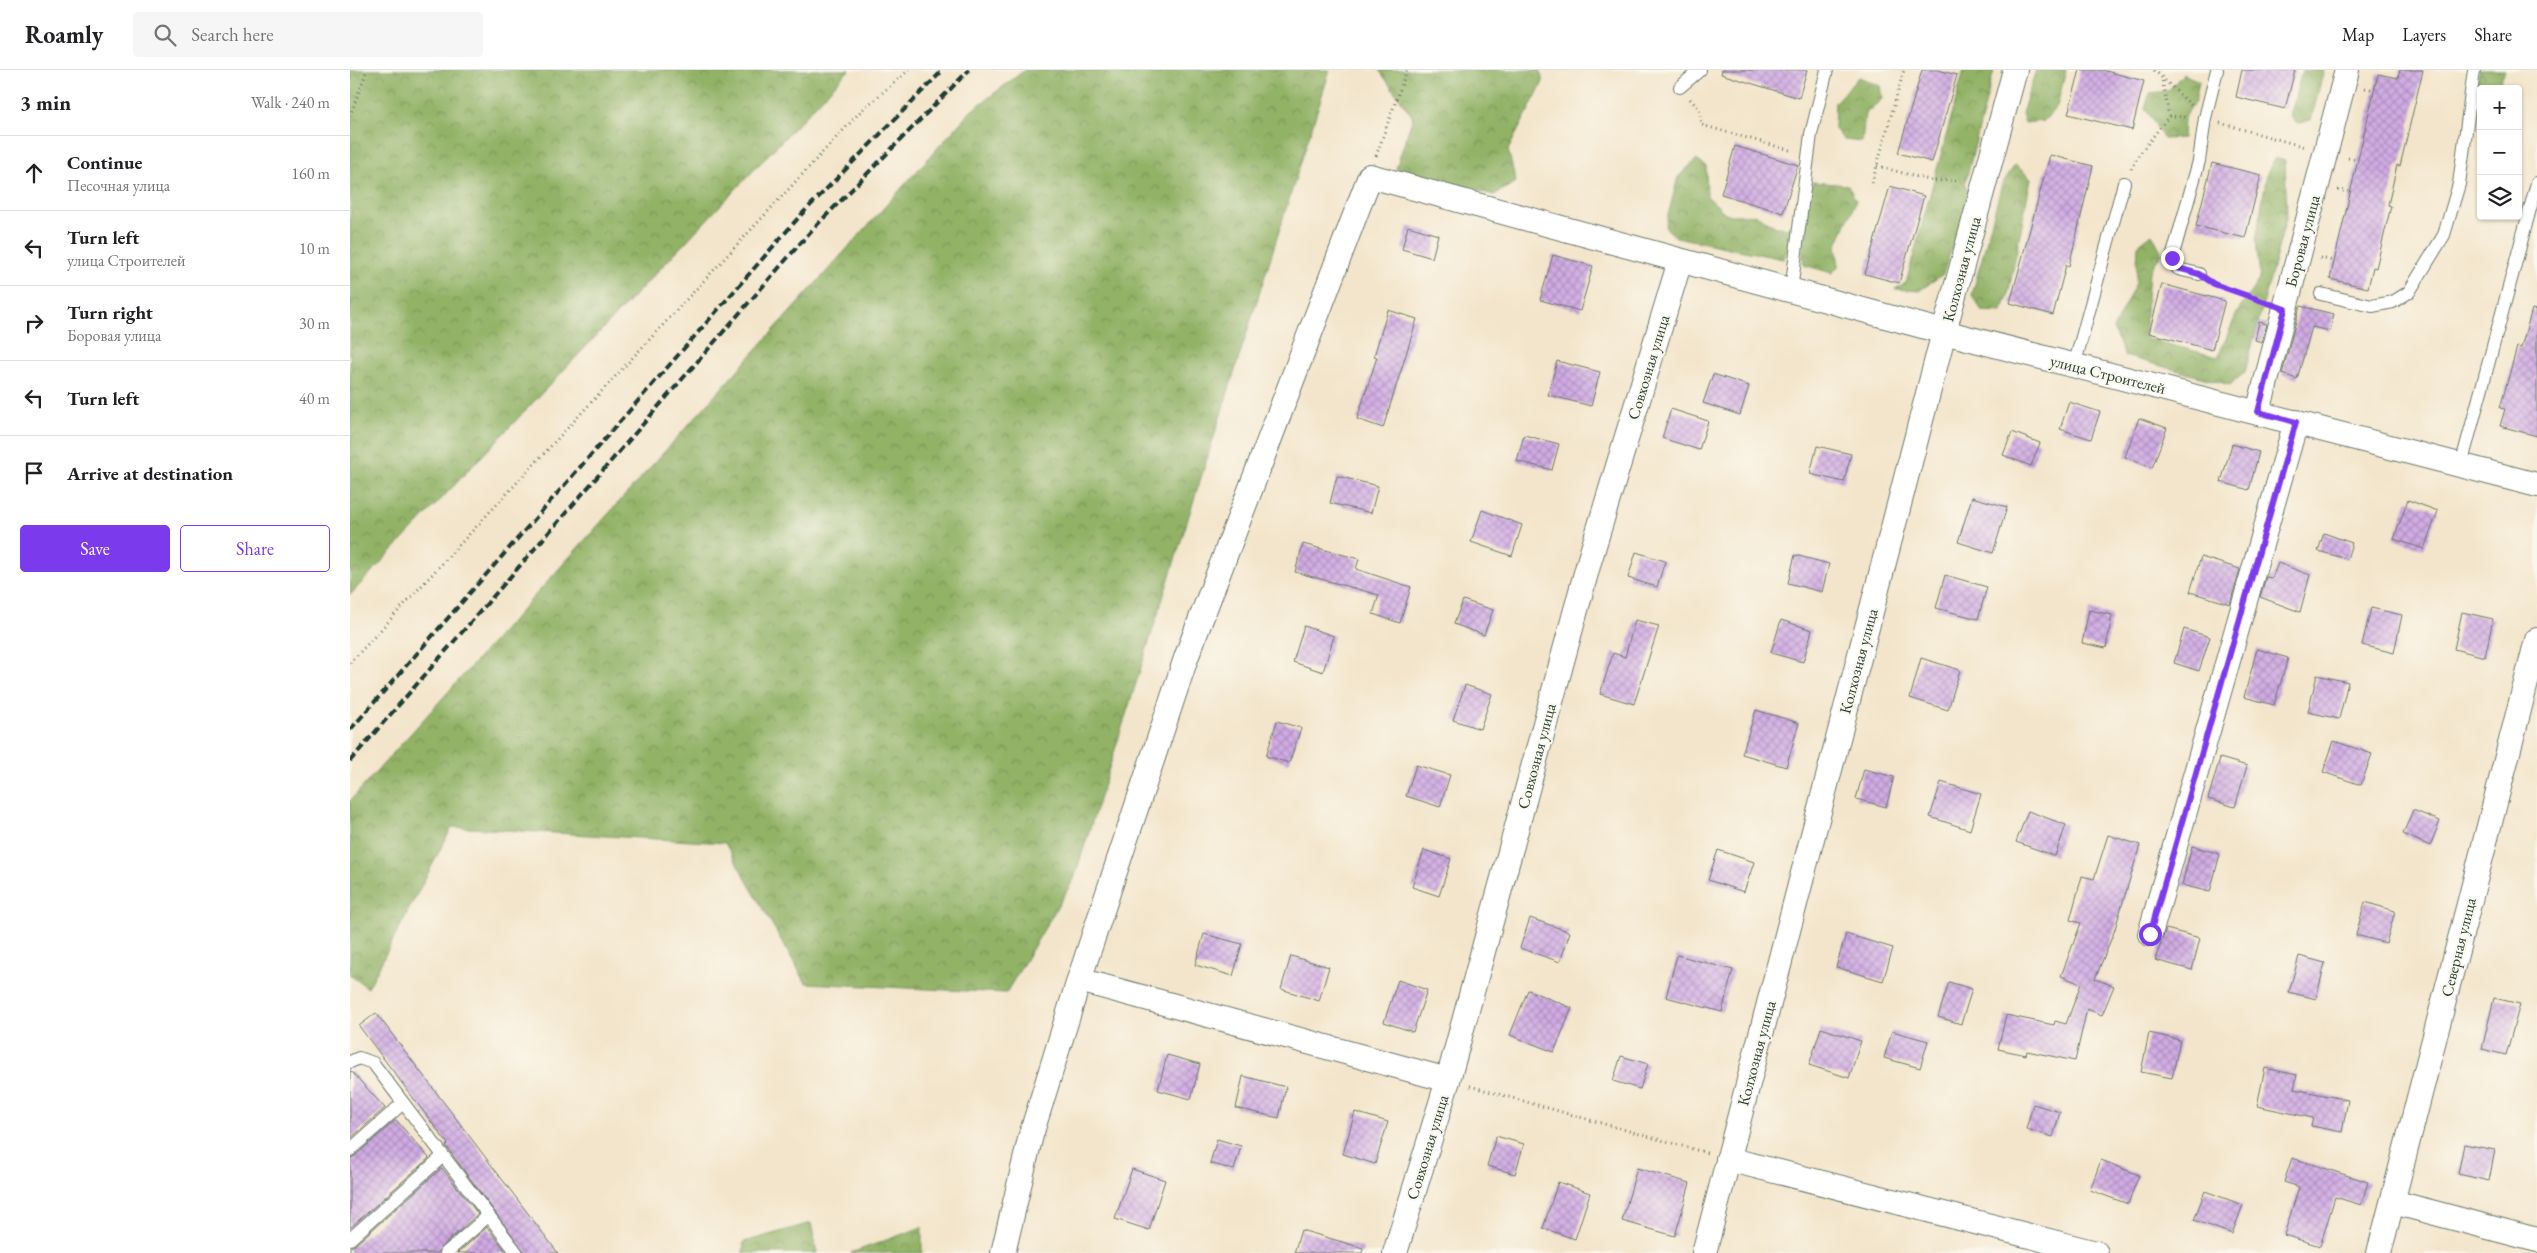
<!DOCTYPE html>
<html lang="en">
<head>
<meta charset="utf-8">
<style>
	body { margin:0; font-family:"EB Garamond",serif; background:#f6f6f6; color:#202124 }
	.controls { position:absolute; right:15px; top:15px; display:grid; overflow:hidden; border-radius:5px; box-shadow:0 1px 4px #0004 }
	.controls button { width:45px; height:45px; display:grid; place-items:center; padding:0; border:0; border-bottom:1px solid #e0e0e0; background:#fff; color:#202124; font:25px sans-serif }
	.stop { position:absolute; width:15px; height:15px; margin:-11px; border:4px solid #7c3aed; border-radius:50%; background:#fff }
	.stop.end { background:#7c3aed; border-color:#fff; box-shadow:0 1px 5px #0008 }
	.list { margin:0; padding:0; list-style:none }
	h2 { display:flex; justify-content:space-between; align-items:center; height:65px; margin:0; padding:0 20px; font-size:21px }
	h2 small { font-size:16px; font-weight:400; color:#757577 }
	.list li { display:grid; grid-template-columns:32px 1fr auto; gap:15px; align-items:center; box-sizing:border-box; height:75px; padding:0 20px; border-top:1px solid #e0e0e0 }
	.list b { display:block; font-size:19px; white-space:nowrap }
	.list p { margin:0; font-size:16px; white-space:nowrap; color:#757577 }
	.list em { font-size:16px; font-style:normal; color:#757577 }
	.actions { display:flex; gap:10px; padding:15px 20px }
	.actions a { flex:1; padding:11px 0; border:1px solid #7c3aed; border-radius:5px; text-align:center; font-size:18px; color:#7c3aed }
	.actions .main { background:#7c3aed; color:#fff }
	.icon { flex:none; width:28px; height:28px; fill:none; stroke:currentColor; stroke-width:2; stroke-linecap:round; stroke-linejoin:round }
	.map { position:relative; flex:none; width:2187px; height:1183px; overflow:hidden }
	header { display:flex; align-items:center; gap:30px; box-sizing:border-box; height:70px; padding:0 25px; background:#fff; border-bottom:1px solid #e0e0e0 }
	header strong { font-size:24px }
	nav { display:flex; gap:28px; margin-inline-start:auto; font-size:18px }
	.search { width:350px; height:45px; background:#f6f6f6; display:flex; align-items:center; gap:12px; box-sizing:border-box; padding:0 18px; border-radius:5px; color:#757577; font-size:19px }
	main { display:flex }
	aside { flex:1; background:#fff }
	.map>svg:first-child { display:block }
</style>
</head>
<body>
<header>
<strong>Roamly</strong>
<div class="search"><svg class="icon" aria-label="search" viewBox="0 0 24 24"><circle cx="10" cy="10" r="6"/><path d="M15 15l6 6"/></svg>Search here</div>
<nav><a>Map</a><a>Layers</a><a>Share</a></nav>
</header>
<main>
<aside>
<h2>3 min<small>Walk · 240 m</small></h2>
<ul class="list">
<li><svg class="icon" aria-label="ahead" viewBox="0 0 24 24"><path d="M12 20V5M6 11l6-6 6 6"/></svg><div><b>Continue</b><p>Песочная улица</p></div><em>160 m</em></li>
<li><svg class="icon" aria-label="left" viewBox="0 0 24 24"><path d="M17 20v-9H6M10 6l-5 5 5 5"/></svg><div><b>Turn left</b><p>улица Строителей</p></div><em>10 m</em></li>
<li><svg class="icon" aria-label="right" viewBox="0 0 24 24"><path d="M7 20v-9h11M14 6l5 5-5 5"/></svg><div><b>Turn right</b><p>Боровая улица</p></div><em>30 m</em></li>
<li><svg class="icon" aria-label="left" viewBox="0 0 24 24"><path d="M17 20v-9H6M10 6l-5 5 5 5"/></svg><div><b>Turn left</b></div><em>40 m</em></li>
<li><svg class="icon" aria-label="arrive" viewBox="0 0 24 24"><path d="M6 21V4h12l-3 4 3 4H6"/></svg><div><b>Arrive at destination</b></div></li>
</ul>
<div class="actions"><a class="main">Save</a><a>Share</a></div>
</aside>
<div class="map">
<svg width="2187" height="1183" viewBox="0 0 2187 1183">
	<defs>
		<pattern id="forest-crowns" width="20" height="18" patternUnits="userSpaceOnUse" patternTransform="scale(1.25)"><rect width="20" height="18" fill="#92b266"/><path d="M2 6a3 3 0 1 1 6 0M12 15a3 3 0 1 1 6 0" fill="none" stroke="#779255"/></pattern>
		<pattern id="building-cross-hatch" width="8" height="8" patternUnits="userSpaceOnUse" patternTransform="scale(1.25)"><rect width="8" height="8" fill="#d1ace4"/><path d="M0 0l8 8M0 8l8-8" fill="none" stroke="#a98dba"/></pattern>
	</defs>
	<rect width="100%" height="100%" fill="#fbf7ec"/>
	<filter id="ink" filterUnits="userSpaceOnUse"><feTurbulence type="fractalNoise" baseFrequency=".02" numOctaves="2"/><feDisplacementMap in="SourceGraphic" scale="10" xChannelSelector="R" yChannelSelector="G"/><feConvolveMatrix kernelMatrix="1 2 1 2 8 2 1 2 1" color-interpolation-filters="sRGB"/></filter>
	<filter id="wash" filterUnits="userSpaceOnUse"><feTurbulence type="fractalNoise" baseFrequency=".0096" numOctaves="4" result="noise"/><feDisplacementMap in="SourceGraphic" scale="20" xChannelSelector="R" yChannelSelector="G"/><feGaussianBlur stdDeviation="1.12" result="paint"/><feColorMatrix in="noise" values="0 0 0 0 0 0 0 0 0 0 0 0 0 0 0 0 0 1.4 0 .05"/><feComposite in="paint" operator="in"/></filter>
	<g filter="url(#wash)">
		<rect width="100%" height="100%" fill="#f3e5cb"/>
		<g fill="url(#forest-crowns)" stroke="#58784d">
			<path d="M 0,0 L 499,0 L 0,525 Z"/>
			<path d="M 675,0 L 980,0 L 724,809 L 656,923 L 456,913 L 375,773 L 102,757 L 18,918 L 0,905 L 0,731 L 621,41 Z"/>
			<path d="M 1029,0 L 1190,0 L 1193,12 L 1158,80 L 1166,112 L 1144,125 L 1046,98 L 1063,47 Z"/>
			<path d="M 1614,0 L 1644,0 L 1615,114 L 1622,131 L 1610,153 L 1593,204 L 1569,221 L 1545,219 L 1556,213 Z"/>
			<path d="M 1686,0 L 1716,0 L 1707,36 L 1694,51 L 1675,53 L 1672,43 Z"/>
			<path d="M 1952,0 L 1974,0 L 1961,50 L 1947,54 L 1940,46 Z"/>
			<path d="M 2129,0 L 2155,0 L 2147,19 L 2131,19 L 2131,32 L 2127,20 Z"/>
			<path d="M 1833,4 L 1849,11 L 1845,32 L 1834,47 L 1833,68 L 1814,69 L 1795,38 L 1800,23 L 1818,21 Z"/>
			<path d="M 1509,7 L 1530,16 L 1532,29 L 1515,44 L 1512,72 L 1494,70 L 1484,58 L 1485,32 Z"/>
			<path d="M 1925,88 L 1935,91 L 1937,145 L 1895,302 L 1880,315 L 1775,286 L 1763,259 L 1786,213 L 1788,175 L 1802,164 L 1812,183 L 1799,202 L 1794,268 L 1868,287 L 1887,243 L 1910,208 L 1906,170 L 1917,103 Z"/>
			<path d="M 1346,90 L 1356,96 L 1357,126 L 1377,145 L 1406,145 L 1426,157 L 1447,158 L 1463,112 L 1498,115 L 1506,131 L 1486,177 L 1489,195 L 1482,203 L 1454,195 L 1452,176 L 1439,176 L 1433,189 L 1326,167 L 1315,157 L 1328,107 Z"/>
			<path d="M 1665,95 L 1681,108 L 1657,230 L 1651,242 L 1632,241 L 1622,225 L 1652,114 Z"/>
			<path d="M 461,1153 L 467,1183 L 393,1183 L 394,1172 Z"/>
			<path d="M 572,1157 L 572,1183 L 501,1183 Z"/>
		</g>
		<g id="blocks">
			<g fill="url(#building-cross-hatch)">
				<path d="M 1372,0 L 1457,0 L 1449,28 L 1371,4 Z"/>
				<path d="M 1572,0 L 1588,0 L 1607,5 L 1582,92 L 1548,83 Z"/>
				<path d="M 1730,0 L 1752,0 L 1794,11 L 1782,60 L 1718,44 Z"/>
				<path d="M 1892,0 L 1945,0 L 1935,39 L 1886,27 Z"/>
				<path d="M 2050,0 L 2073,0 L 2050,96 L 2047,95 L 2038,135 L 2041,136 L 2026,198 L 2023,197 L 2018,218 L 1980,209 L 2028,4 L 2048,8 Z"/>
				<path d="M 1385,76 L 1448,95 L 1433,143 L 1371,124 Z"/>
				<path d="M 1700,85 L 1743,96 L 1719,196 L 1716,195 L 1703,245 L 1660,233 Z"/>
				<path d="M 1862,93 L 1911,105 L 1895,168 L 1846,156 Z"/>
				<path d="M 1540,116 L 1574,126 L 1549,213 L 1515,204 Z"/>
				<path d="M 1058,156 L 1088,165 L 1082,188 L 1052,179 Z"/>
				<path d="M 1203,185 L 1243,196 L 1230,241 L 1190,230 Z"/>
				<path d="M 1812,214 L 1875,231 L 1862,280 L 1799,263 Z"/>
				<path d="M 1950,236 L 1984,244 L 1980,261 L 1962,257 L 1947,309 L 1932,304 Z"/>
				<path d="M 2182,239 L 2187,240 L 2187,366 L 2150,356 L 2155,339 L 2150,338 L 2167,277 L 2171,278 Z"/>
				<path d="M 1038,240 L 1067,249 L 1033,358 L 1007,349 L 1027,287 L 1024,286 Z"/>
				<path d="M 1909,252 L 1917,254 L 1912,272 L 1905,270 Z"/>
				<path d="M 1207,291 L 1250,302 L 1241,336 L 1198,325 Z"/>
				<path d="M 1363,304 L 1399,316 L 1390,345 L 1353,333 Z"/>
				<path d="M 1719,332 L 1750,342 L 1741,369 L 1710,359 Z"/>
				<path d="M 1321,339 L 1358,351 L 1349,380 L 1312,368 Z"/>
				<path d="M 1789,348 L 1817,358 L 1802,398 L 1775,387 Z"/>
				<path d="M 1662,362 L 1690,373 L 1681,396 L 1653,385 Z"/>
				<path d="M 1174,365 L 1209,374 L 1202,400 L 1167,391 Z"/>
				<path d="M 1882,374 L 1909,382 L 1899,420 L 1871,412 Z"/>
				<path d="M 1467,376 L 1501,384 L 1494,412 L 1460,404 Z"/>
				<path d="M 987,406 L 1028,416 L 1021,443 L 980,433 Z"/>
				<path d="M 1622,427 L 1657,437 L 1643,483 L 1608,472 Z"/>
				<path d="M 2058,430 L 2088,441 L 2074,479 L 2044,469 Z"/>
				<path d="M 1132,440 L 1172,455 L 1162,486 L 1121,472 Z"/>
				<path d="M 1974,463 L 2002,473 L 1997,489 L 1968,481 Z"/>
				<path d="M 953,474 L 1009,489 L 1006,499 L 1061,517 L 1050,553 L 1023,544 L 1029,525 L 945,502 Z"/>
				<path d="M 1286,482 L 1315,491 L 1307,517 L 1278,508 Z"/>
				<path d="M 1445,485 L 1479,494 L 1472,522 L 1438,513 Z"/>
				<path d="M 1851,487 L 1890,499 L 1880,534 L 1840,522 Z"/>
				<path d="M 1928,493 L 1960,505 L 1950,542 L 1910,527 L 1916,507 L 1922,508 Z"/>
				<path d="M 1595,505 L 1637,517 L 1628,549 L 1586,538 Z"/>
				<path d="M 1113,530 L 1143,540 L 1134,565 L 1104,554 Z"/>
				<path d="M 2021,538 L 2052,545 L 2044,583 L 2012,575 Z"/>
				<path d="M 1739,540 L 1762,545 L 1756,578 L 1732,573 Z"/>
				<path d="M 2112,542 L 2143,549 L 2135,587 L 2104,579 Z"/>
				<path d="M 1285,550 L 1309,556 L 1284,634 L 1250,624 L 1263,583 L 1275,587 Z"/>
				<path d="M 1431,550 L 1462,560 L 1453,592 L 1421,583 Z"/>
				<path d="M 954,556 L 984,566 L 973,602 L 943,592 Z"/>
				<path d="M 1834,559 L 1860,567 L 1849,601 L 1824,593 Z"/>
				<path d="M 1907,579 L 1938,588 L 1924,635 L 1894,627 Z"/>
				<path d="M 1571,588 L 1610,600 L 1598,640 L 1560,628 Z"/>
				<path d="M 1967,605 L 1998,612 L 1989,649 L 1958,642 Z"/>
				<path d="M 1115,615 L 1142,624 L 1130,659 L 1103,650 Z"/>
				<path d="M 1406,640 L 1449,653 L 1436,697 L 1392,684 Z"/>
				<path d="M 927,651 L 951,658 L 939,693 L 916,686 Z"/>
				<path d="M 1984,671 L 2022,684 L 2011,715 L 1973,702 Z"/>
				<path d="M 1870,688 L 1897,696 L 1885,737 L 1858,729 Z"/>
				<path d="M 1066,695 L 1100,705 L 1090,737 L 1056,726 Z"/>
				<path d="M 1514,699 L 1544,707 L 1536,737 L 1506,729 Z"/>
				<path d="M 1591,712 L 1631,724 L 1620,760 L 1580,747 Z"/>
				<path d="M 2063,740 L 2090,751 L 2080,776 L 2053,764 Z"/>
				<path d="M 1678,741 L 1716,755 L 1705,786 L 1666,772 Z"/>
				<path d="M 1758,765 L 1790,775 L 1764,862 L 1745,909 L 1764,916 L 1752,945 L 1737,939 L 1725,991 L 1677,981 L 1676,985 L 1648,979 L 1656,945 L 1704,955 L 1705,951 L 1716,954 L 1731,914 L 1711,906 L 1731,853 L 1720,850 L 1732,806 L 1744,809 Z"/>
				<path d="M 1842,776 L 1870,784 L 1860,822 L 1832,815 Z"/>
				<path d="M 1074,780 L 1101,789 L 1089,826 L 1062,817 Z"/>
				<path d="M 1368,780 L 1404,792 L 1394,822 L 1358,810 Z"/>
				<path d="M 2015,832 L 2045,841 L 2036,873 L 2006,865 Z"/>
				<path d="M 1180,848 L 1220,862 L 1210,892 L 1170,878 Z"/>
				<path d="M 1816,859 L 1850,868 L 1842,900 L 1805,890 Z"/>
				<path d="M 854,864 L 892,874 L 883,906 L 845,895 Z"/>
				<path d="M 1496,864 L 1543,878 L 1533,911 L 1486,897 Z"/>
				<path d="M 1327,885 L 1383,900 L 1372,942 L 1316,927 Z"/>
				<path d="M 941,886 L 979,897 L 969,931 L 931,919 Z"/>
				<path d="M 1949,886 L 1975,893 L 1966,929 L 1939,922 Z"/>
				<path d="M 1048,910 L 1077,920 L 1063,962 L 1034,952 Z"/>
				<path d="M 1599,912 L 1622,919 L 1611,954 L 1588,947 Z"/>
				<path d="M 1178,920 L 1222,938 L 1204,982 L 1160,965 Z"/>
				<path d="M 2144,928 L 2170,934 L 2156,985 L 2132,979 Z"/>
				<path d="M 26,943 L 208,1183 L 175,1183 L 96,1076 L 98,1074 L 9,956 Z"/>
				<path d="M 1471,958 L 1511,971 L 1499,1008 L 1459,995 Z"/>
				<path d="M 1542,961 L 1578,971 L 1570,998 L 1534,988 Z"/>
				<path d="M 1799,963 L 1830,970 L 1822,1008 L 1791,1002 Z"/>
				<path d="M 817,985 L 850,994 L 841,1029 L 808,1020 Z"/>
				<path d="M 1271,986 L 1298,994 L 1290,1019 L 1263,1011 Z"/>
				<path d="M 1915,998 L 1947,1005 L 1944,1019 L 1998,1030 L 1992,1062 L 1961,1056 L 1963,1048 L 1907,1036 Z"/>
				<path d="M 0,1000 L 35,1038 L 0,1069 Z"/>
				<path d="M 893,1006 L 936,1017 L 929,1048 L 886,1038 Z"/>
				<path d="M 1683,1034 L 1710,1042 L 1703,1067 L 1676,1059 Z"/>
				<path d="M 1005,1042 L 1038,1052 L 1025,1094 L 993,1084 Z"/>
				<path d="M 46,1050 L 79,1088 L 0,1158 L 0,1088 L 5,1086 Z"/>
				<path d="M 1146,1066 L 1174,1074 L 1165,1104 L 1137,1096 Z"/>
				<path d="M 867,1069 L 891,1076 L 884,1100 L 860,1093 Z"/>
				<path d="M 2114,1074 L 2145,1080 L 2139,1111 L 2108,1104 Z"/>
				<path d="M 1942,1088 L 2018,1112 L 2011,1135 L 1985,1127 L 1970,1176 L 1934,1165 L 1949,1117 L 1934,1112 Z"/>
				<path d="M 1751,1090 L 1789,1105 L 1778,1134 L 1740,1120 Z"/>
				<path d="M 92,1098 L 128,1144 L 91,1177 L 88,1183 L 0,1183 L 0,1177 L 5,1175 Z"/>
				<path d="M 1287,1098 L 1340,1113 L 1325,1166 L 1272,1151 Z"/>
				<path d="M 782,1099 L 815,1110 L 799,1160 L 765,1149 Z"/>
				<path d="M 1208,1112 L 1240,1123 L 1225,1169 L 1193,1158 Z"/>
				<path d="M 1855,1121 L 1893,1135 L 1882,1164 L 1844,1150 Z"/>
				<path d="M 137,1157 L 157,1183 L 108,1183 Z"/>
				<path d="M 951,1160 L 1013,1178 L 1012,1183 L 944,1183 Z"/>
			</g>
		</g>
	</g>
	<g filter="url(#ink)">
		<use href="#blocks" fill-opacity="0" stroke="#697869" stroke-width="1"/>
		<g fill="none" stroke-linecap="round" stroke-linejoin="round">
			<defs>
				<g id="service">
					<path d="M 1330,17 L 1350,0"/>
					<path d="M 1849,204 L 1828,199 L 1822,188 L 1849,91 L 1855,48 L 1867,0"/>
					<path d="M 1441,221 L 1461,64 L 1477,0"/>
					<path d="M 1971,224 L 2022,236 L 2043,232 L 2059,222 L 2094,165 L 2109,114 L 2124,0"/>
					<path d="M 1724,296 L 1774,113"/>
					<path d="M 2111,395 L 2187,113"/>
					<path d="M 0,992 L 9,988 L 23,993 L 167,1183"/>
					<path d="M 0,1080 L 53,1033"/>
					<path d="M 0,1169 L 93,1086"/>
					<path d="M 96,1183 L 138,1146"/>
				</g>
				<g id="minor">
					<path d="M 1908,342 L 1997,0"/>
					<path d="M 1800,864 L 1946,352"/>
					<path d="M 729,910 L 1098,1010"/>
					<path d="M 1378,1089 L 1746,1183"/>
					<path d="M 2043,1132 L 2187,1170"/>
					<path d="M 653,1183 L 681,1065 L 729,910 L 836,588 L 1020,106 L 1594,262 L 2187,415"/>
					<path d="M 1045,1183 L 1098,1010 L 1239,492 L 1330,191"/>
					<path d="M 1354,1183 L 1594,262 L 1665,0"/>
					<path d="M 2029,1183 L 2187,570"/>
				</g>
			</defs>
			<use href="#service" stroke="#697869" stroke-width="14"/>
			<use href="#minor" stroke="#697869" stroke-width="26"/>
			<g stroke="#697869" stroke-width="3" stroke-dasharray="1 4" stroke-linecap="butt">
				<path d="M 1804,0 L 1842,36"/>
				<path d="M 2015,18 L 2024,20"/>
				<path d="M 1340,29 L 1349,39 L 1352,55 L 1443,81"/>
				<path d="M 0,46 L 17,0"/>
				<path d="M 1819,46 L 1838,47"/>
				<path d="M 1870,53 L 1955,77"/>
				<path d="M 1026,86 L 1057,0"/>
				<path d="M 1998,88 L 2008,90"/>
				<path d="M 1527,96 L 1583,111 L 1612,110"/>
				<path d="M 1781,99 L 1788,86 L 1819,46 L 1812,9"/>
				<path d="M 1522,113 L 1554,0"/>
				<path d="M 1988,120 L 2000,122"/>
				<path d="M 1970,188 L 1984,191"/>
				<path d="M 1862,213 L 1915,232"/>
				<path d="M 0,593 L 511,41 L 559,0"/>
				<path d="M 1120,1016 L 1357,1083"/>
			</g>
			<use href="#service" stroke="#fff" stroke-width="12"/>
			<use href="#minor" stroke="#fff" stroke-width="24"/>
			<g stroke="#1f3d34" stroke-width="4" stroke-dasharray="8 4" stroke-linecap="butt">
				<path d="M 0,660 L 449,147 L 593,0"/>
				<path d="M 0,691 L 461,161 L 619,0"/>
			</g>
		</g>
	</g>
	<g fill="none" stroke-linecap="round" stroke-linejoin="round" filter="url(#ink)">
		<path stroke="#7c3aed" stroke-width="6" d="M 1800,864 L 1946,352 L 1908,342 L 1935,239 L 1864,214 L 1849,204 L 1828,198 L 1822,188"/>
	</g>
	<g text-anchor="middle" stroke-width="4" stroke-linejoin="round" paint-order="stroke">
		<g font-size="16" fill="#1f3d34" stroke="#fbf7ec">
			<text transform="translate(1952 171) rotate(-75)" y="6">Боровая улица</text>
			<text transform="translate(1611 199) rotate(-75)" y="6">Колхозная улица</text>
			<text transform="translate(1298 297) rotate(-73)" y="6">Совхозная улица</text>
			<text transform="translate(1758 304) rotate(14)" y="6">улица Строителей</text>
			<text transform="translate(1508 591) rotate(-75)" y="6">Колхозная улица</text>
			<text transform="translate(1186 686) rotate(-75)" y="6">Совхозная улица</text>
			<text transform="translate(2108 877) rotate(-76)" y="6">Северная улица</text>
			<text transform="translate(1406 983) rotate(-75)" y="6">Колхозная улица</text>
			<text transform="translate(1077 1077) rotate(-73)" y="6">Совхозная улица</text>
		</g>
	</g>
</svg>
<div class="controls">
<button>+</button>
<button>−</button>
<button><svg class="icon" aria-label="layers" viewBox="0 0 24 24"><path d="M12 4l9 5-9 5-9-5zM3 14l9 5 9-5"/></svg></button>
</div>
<div class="stop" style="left:1800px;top:864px"></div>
<div class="stop end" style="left:1822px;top:188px"></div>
</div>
</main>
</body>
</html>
